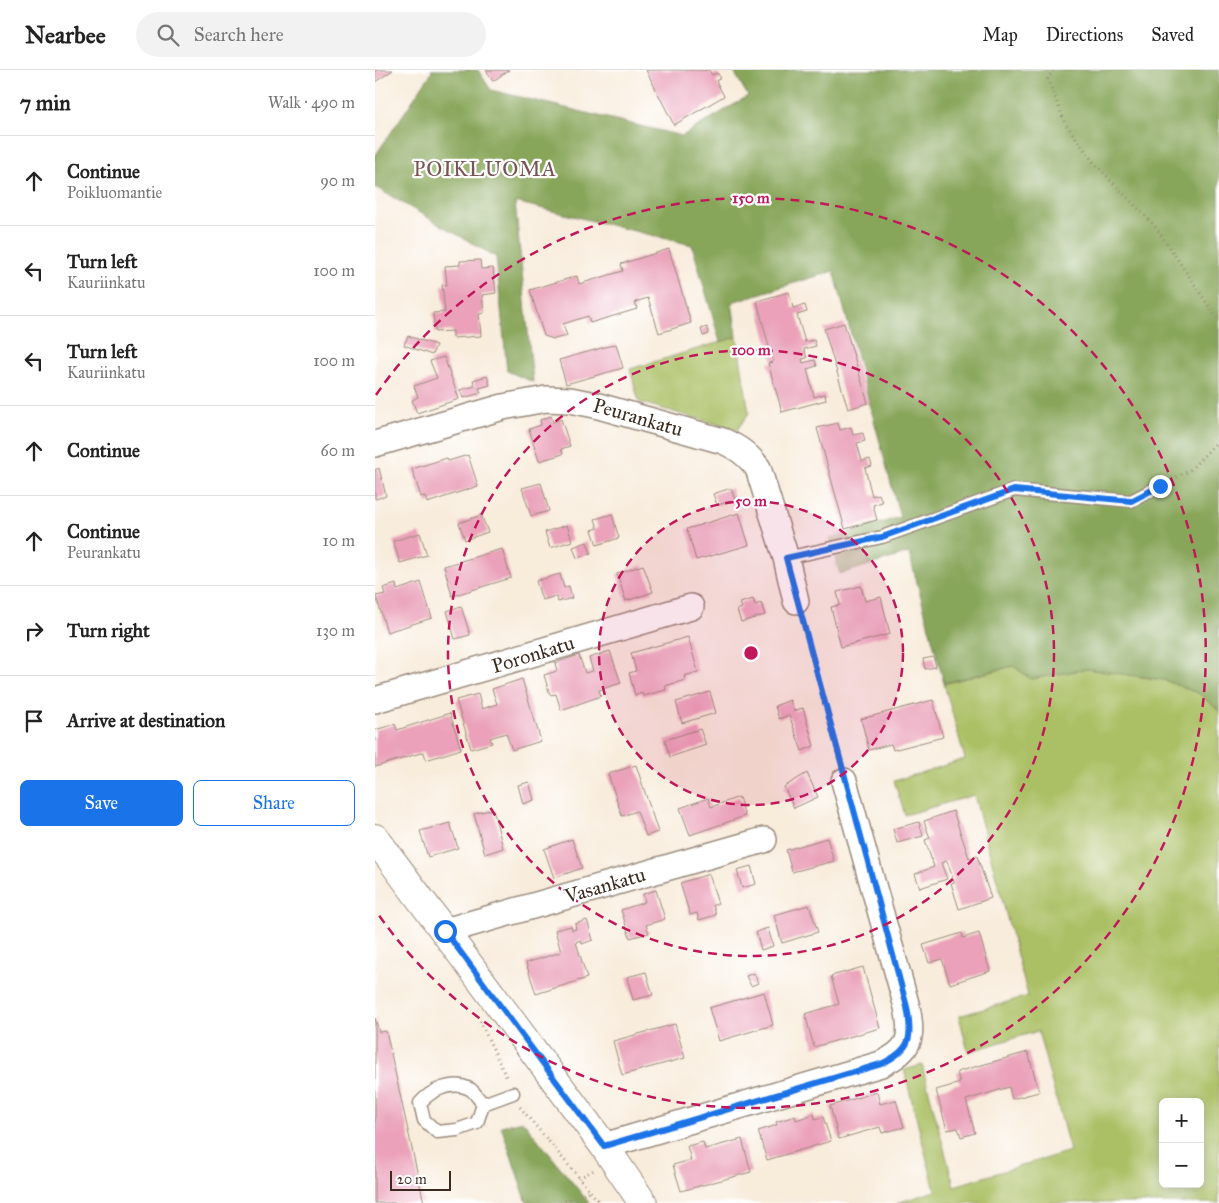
<!DOCTYPE html>
<html lang="en">
<head>
<meta charset="utf-8">
<style>
	body { margin:0; font-family:"IM FELL Great Primer",serif; background:#f2f2f2; color:#222 }
	.controls { position:absolute; right:15px; bottom:15px; display:grid; overflow:hidden; border-radius:8px; box-shadow:0 2px 12px #0003 }
	.controls button { width:45px; height:45px; display:grid; place-items:center; padding:0; border:0; border-bottom:1px solid #e0e0e0; background:#fff; color:#222; font:25px sans-serif }
	.scale { position:absolute; left:15px; bottom:12px; width:61px; box-sizing:border-box; padding-left:5px; border:2px solid #3b2a1e; border-top:0; font-size:14px; line-height:18px; white-space:nowrap; color:#3b2a1e; -webkit-text-stroke:4px #fff; paint-order:stroke }
	.stop { position:absolute; width:15px; height:15px; margin:-11px; border:4px solid #1a73e8; border-radius:50%; background:#fff }
	.stop.end { background:#1a73e8; border-color:#fff; box-shadow:0 1px 5px #0008 }
	.list { margin:0; padding:0; list-style:none }
	h2 { display:flex; justify-content:space-between; align-items:center; height:65px; margin:0; padding:0 20px; font-size:21px }
	h2 small { font-size:16px; font-weight:400; color:#767676 }
	.list li { display:grid; grid-template-columns:32px 1fr auto; gap:15px; align-items:center; box-sizing:border-box; height:90px; padding:0 20px; border-top:1px solid #e0e0e0 }
	.list b { display:block; font-size:19px; white-space:nowrap }
	.list p { margin:0; font-size:16px; white-space:nowrap; color:#767676 }
	.list em { font-size:16px; font-style:normal; color:#767676 }
	.actions { display:flex; gap:10px; padding:15px 20px }
	.actions a { flex:1; padding:11px 0; border:1px solid #1a73e8; border-radius:8px; text-align:center; font-size:18px; color:#1a73e8 }
	.actions .main { background:#1a73e8; color:#fff }
	.icon { flex:none; width:28px; height:28px; fill:none; stroke:currentColor; stroke-width:2; stroke-linecap:round; stroke-linejoin:round }
	.map { position:relative; flex:none; width:844px; height:1133px; overflow:hidden }
	header { display:flex; align-items:center; gap:30px; box-sizing:border-box; height:70px; padding:0 25px; background:#fff; border-bottom:1px solid #e0e0e0 }
	header strong { font-size:24px }
	nav { display:flex; gap:28px; margin-inline-start:auto; font-size:18px }
	.search { width:350px; height:45px; background:#f2f2f2; display:flex; align-items:center; gap:12px; box-sizing:border-box; padding:0 18px; border-radius:28px; color:#767676; font-size:19px }
	main { display:flex }
	aside { flex:1; background:#fff }
	.map>svg:first-child { display:block }
</style>
</head>
<body>
<header>
<strong>Nearbee</strong>
<div class="search"><svg class="icon" aria-label="search" viewBox="0 0 24 24"><circle cx="10" cy="10" r="6"/><path d="M15 15l6 6"/></svg>Search here</div>
<nav><a>Map</a><a>Directions</a><a>Saved</a></nav>
</header>
<main>
<aside>
<h2>7 min<small>Walk · 490 m</small></h2>
<ul class="list">
<li><svg class="icon" aria-label="ahead" viewBox="0 0 24 24"><path d="M12 20V5M6 11l6-6 6 6"/></svg><div><b>Continue</b><p>Poikluomantie</p></div><em>90 m</em></li>
<li><svg class="icon" aria-label="left" viewBox="0 0 24 24"><path d="M17 20v-9H6M10 6l-5 5 5 5"/></svg><div><b>Turn left</b><p>Kauriinkatu</p></div><em>100 m</em></li>
<li><svg class="icon" aria-label="left" viewBox="0 0 24 24"><path d="M17 20v-9H6M10 6l-5 5 5 5"/></svg><div><b>Turn left</b><p>Kauriinkatu</p></div><em>100 m</em></li>
<li><svg class="icon" aria-label="ahead" viewBox="0 0 24 24"><path d="M12 20V5M6 11l6-6 6 6"/></svg><div><b>Continue</b></div><em>60 m</em></li>
<li><svg class="icon" aria-label="ahead" viewBox="0 0 24 24"><path d="M12 20V5M6 11l6-6 6 6"/></svg><div><b>Continue</b><p>Peurankatu</p></div><em>10 m</em></li>
<li><svg class="icon" aria-label="right" viewBox="0 0 24 24"><path d="M7 20v-9h11M14 6l5 5-5 5"/></svg><div><b>Turn right</b></div><em>130 m</em></li>
<li><svg class="icon" aria-label="arrive" viewBox="0 0 24 24"><path d="M6 21V4h12l-3 4 3 4H6"/></svg><div><b>Arrive at destination</b></div></li>
</ul>
<div class="actions"><a class="main">Save</a><a>Share</a></div>
</aside>
<div class="map">
<svg width="844" height="1133" viewBox="0 0 844 1133">
	<rect width="100%" height="100%" fill="#fff"/>
	<filter id="ink" filterUnits="userSpaceOnUse"><feTurbulence type="fractalNoise" baseFrequency=".02" numOctaves="2"/><feDisplacementMap in="SourceGraphic" scale="10" xChannelSelector="R" yChannelSelector="G"/><feConvolveMatrix kernelMatrix="1 2 1 2 8 2 1 2 1" color-interpolation-filters="sRGB"/></filter>
	<filter id="wash" filterUnits="userSpaceOnUse"><feTurbulence type="fractalNoise" baseFrequency=".0096" numOctaves="4" result="noise"/><feDisplacementMap in="SourceGraphic" scale="20" xChannelSelector="R" yChannelSelector="G"/><feGaussianBlur stdDeviation="1.12" result="paint"/><feColorMatrix in="noise" values="0 0 0 0 0 0 0 0 0 0 0 0 0 0 0 0 0 1.4 0 .05"/><feComposite in="paint" operator="in"/></filter>
	<g filter="url(#wash)">
		<rect width="100%" height="100%" fill="#f8ecdb"/>
		<g fill="#abc065" stroke="#737542" fill-rule="evenodd">
			<path d="M 362,267 L 374,343 L 362,360 L 264,332 L 255,299 Z"/>
			<path d="M 638,596 L 656,609 L 712,599 L 789,610 L 825,624 L 844,641 L 844,1133 L 522,1133 L 560,1121 L 529,1000 L 547,995 L 579,1116 L 695,1081 L 663,961 L 593,982 L 584,946 L 653,926 L 599,725 L 530,745 L 519,711 L 590,689 L 569,614 ZM 788,1032 L 825,1032 L 825,1114 L 788,1114 Z"/>
		</g>
		<g fill="#88a65a" stroke="#62683c">
			<path d="M 56,0 L 103,0 L 116,20 L 307,66 L 373,26 L 358,0 L 844,0 L 844,641 L 825,624 L 789,610 L 712,599 L 656,609 L 638,596 L 569,613 L 534,483 L 465,504 L 454,469 L 525,447 L 459,201 L 357,232 L 362,267 L 345,272 L 317,175 L 140,132 L 158,312 L 132,301 L 121,187 L 0,117 L 0,86 L 57,2 Z"/>
			<path d="M 148,1051 L 214,1133 L 152,1133 L 126,1056 Z"/>
		</g>
		<g id="blocks">
			<g fill="#eaa1b9">
				<path d="M 0,0 L 18,0 L 0,12 Z"/>
				<path d="M 111,0 L 134,0 L 118,11 Z"/>
				<path d="M 271,0 L 334,0 L 337,5 L 342,3 L 346,8 L 341,11 L 349,26 L 299,55 Z"/>
				<path d="M 294,179 L 316,253 L 284,263 L 273,228 L 260,232 L 262,239 L 215,253 L 213,246 L 188,254 L 192,266 L 179,269 L 169,266 L 155,220 L 202,206 L 204,214 L 248,201 L 246,194 Z"/>
				<path d="M 105,190 L 106,199 L 118,198 L 121,223 L 107,225 L 109,243 L 104,244 L 106,266 L 78,268 L 78,261 L 60,262 L 58,243 L 70,242 L 67,215 L 72,215 L 70,196 L 85,195 L 85,191 Z"/>
				<path d="M 414,222 L 418,238 L 430,235 L 432,242 L 422,245 L 430,272 L 439,270 L 441,276 L 429,279 L 432,288 L 427,289 L 428,293 L 440,290 L 442,296 L 432,299 L 439,327 L 450,324 L 451,330 L 407,342 L 393,293 L 398,292 L 382,231 Z"/>
				<path d="M 469,253 L 493,333 L 473,339 L 449,259 Z"/>
				<path d="M 332,257 L 334,264 L 328,266 L 326,259 Z"/>
				<path d="M 33,266 L 61,275 L 57,285 L 29,275 Z"/>
				<path d="M 241,274 L 248,298 L 191,314 L 184,290 Z"/>
				<path d="M 69,287 L 84,329 L 42,343 L 37,330 L 43,327 L 39,316 L 62,308 L 55,291 Z"/>
				<path d="M 112,306 L 115,315 L 104,318 L 106,323 L 88,328 L 85,320 L 100,316 L 98,310 Z"/>
				<path d="M 176,346 L 178,352 L 186,349 L 195,376 L 186,379 L 188,384 L 164,391 L 154,359 L 166,355 L 165,350 Z"/>
				<path d="M 463,353 L 465,360 L 476,357 L 478,365 L 488,363 L 490,371 L 482,373 L 487,391 L 495,389 L 497,396 L 490,398 L 497,426 L 504,424 L 507,432 L 498,435 L 502,450 L 470,459 L 442,358 Z"/>
				<path d="M 93,385 L 103,416 L 52,433 L 50,426 L 46,427 L 37,399 L 72,388 L 73,391 Z"/>
				<path d="M 4,398 L 11,426 L 0,429 L 0,400 Z"/>
				<path d="M 166,413 L 174,441 L 156,446 L 147,418 Z"/>
				<path d="M 356,418 L 360,430 L 342,435 L 338,424 Z"/>
				<path d="M 364,443 L 374,475 L 321,490 L 312,459 Z"/>
				<path d="M 237,444 L 244,468 L 222,475 L 217,460 L 223,458 L 220,449 Z"/>
				<path d="M 106,445 L 113,462 L 90,470 L 84,453 Z"/>
				<path d="M 192,455 L 197,471 L 175,478 L 170,462 Z"/>
				<path d="M 45,463 L 52,485 L 25,493 L 18,471 Z"/>
				<path d="M 212,472 L 216,483 L 202,488 L 198,477 Z"/>
				<path d="M 127,479 L 136,508 L 77,526 L 69,496 Z"/>
				<path d="M 268,495 L 278,522 L 251,531 L 242,504 Z"/>
				<path d="M 185,504 L 189,518 L 194,516 L 197,528 L 183,532 L 181,526 L 167,530 L 161,511 Z"/>
				<path d="M 46,512 L 57,548 L 12,562 L 1,526 L 10,524 L 8,518 L 21,514 L 22,520 Z"/>
				<path d="M 486,516 L 490,531 L 506,527 L 515,564 L 466,577 L 456,537 L 465,535 L 462,522 Z"/>
				<path d="M 378,529 L 380,535 L 386,533 L 390,545 L 366,552 L 362,540 L 367,538 L 365,533 Z"/>
				<path d="M 86,536 L 95,565 L 80,569 L 72,541 Z"/>
				<path d="M 313,567 L 323,602 L 309,606 L 310,610 L 290,616 L 291,620 L 268,626 L 267,623 L 260,625 L 254,603 L 261,601 L 256,583 Z"/>
				<path d="M 235,581 L 246,613 L 224,620 L 226,626 L 186,640 L 181,624 L 175,625 L 169,605 L 182,601 L 180,593 L 204,585 L 210,603 L 218,601 L 214,588 Z"/>
				<path d="M 559,587 L 561,597 L 550,599 L 548,589 Z"/>
				<path d="M 147,609 L 166,671 L 137,680 L 131,663 L 115,668 L 117,673 L 96,679 L 81,630 L 103,624 L 107,639 L 122,634 L 117,619 Z"/>
				<path d="M 335,622 L 341,643 L 307,653 L 301,632 Z"/>
				<path d="M 415,630 L 419,641 L 428,638 L 439,676 L 427,681 L 414,645 L 404,649 L 400,636 Z"/>
				<path d="M 558,630 L 568,667 L 518,680 L 516,674 L 494,680 L 486,649 Z"/>
				<path d="M 75,643 L 86,679 L 51,690 L 49,682 L 0,697 L 0,660 L 20,654 L 22,660 Z"/>
				<path d="M 325,659 L 331,675 L 295,687 L 290,670 Z"/>
				<path d="M 261,695 L 283,762 L 271,766 L 262,741 L 247,746 L 233,704 Z"/>
				<path d="M 432,703 L 443,727 L 419,738 L 409,717 Z"/>
				<path d="M 154,712 L 159,730 L 148,734 L 143,715 Z"/>
				<path d="M 364,727 L 370,746 L 315,765 L 305,738 L 333,728 L 336,737 Z"/>
				<path d="M 118,739 L 128,778 L 110,784 L 99,744 Z"/>
				<path d="M 578,741 L 594,788 L 602,786 L 616,828 L 584,839 L 576,813 L 579,812 L 572,791 L 566,793 L 572,809 L 545,818 L 540,804 L 559,797 L 550,770 L 555,768 L 549,751 Z"/>
				<path d="M 544,752 L 548,766 L 522,773 L 518,759 Z"/>
				<path d="M 75,753 L 83,778 L 53,787 L 45,761 Z"/>
				<path d="M 452,768 L 459,791 L 417,802 L 411,780 Z"/>
				<path d="M 197,769 L 207,798 L 179,808 L 169,779 Z"/>
				<path d="M 376,796 L 381,814 L 367,818 L 362,800 Z"/>
				<path d="M 334,804 L 343,834 L 338,835 L 341,845 L 324,850 L 322,843 L 315,845 L 305,813 Z"/>
				<path d="M 281,820 L 290,849 L 271,855 L 274,863 L 255,868 L 246,840 L 270,832 L 268,824 Z"/>
				<path d="M 434,835 L 443,862 L 407,873 L 399,845 Z"/>
				<path d="M 212,850 L 218,870 L 207,874 L 206,870 L 201,872 L 212,908 L 161,924 L 151,893 L 186,882 L 180,860 L 196,856 L 197,860 L 201,859 L 200,854 Z"/>
				<path d="M 393,858 L 398,876 L 386,880 L 381,862 Z"/>
				<path d="M 587,863 L 588,868 L 604,863 L 615,901 L 575,914 L 567,889 L 554,893 L 548,875 Z"/>
				<path d="M 488,897 L 505,958 L 439,977 L 430,944 L 464,934 L 456,906 Z"/>
				<path d="M 271,902 L 278,925 L 258,930 L 252,907 Z"/>
				<path d="M 379,903 L 383,913 L 376,916 L 371,906 Z"/>
				<path d="M 389,922 L 398,955 L 344,971 L 334,938 Z"/>
				<path d="M 0,948 L 4,962 L 11,961 L 49,1133 L 0,1133 Z"/>
				<path d="M 300,954 L 310,988 L 247,1005 L 238,971 Z"/>
				<path d="M 653,982 L 664,1022 L 637,1029 L 634,1017 L 591,1030 L 600,1063 L 586,1067 L 583,1058 L 572,1060 L 561,1020 L 585,1013 L 582,1002 Z"/>
				<path d="M 502,1022 L 505,1034 L 521,1030 L 529,1057 L 507,1063 L 505,1057 L 464,1069 L 455,1036 Z"/>
				<path d="M 439,1044 L 440,1049 L 448,1047 L 456,1071 L 392,1090 L 383,1061 L 402,1055 L 401,1052 L 420,1046 L 421,1050 Z"/>
				<path d="M 367,1069 L 376,1102 L 306,1121 L 298,1095 L 316,1090 L 312,1076 L 328,1072 L 330,1079 Z"/>
			</g>
		</g>
	</g>
	<g filter="url(#ink)">
		<use href="#blocks" fill-opacity="0" stroke="#9a8b7c" stroke-width="1"/>
		<g fill="none" stroke-linecap="round" stroke-linejoin="round">
			<defs>
				<g id="service">
					<path d="M 411,488 L 507,467 L 639,420 L 756,431 L 785,416"/>
					<path d="M 108,1034 L 102,1053 L 82,1060 L 62,1062 L 49,1050 L 45,1033 C 56,1020 78,1010 95,1019 C 100,1022 104,1030 108,1034 L 138,1023"/>
				</g>
				<g id="minor">
					<path d="M 0,374 L 128,337 L 171,329 L 195,330 L 220,335 L 348,371 C 364,378 373,385 383,398 L 411,488 L 421,531"/>
					<path d="M 0,630 L 316,537"/>
					<path d="M 70,861 L 389,770"/>
					<path d="M 229,1076 L 506,994 C 536,980 538,968 532,937 L 469,711"/>
				</g>
				<path id="tertiary" d="M 0,768 L 229,1076 L 268,1133"/>
			</defs>
			<use href="#service" stroke="#9a8b7c" stroke-width="15"/>
			<use href="#minor" stroke="#9a8b7c" stroke-width="28"/>
			<use href="#tertiary" stroke="#9a8b7c" stroke-width="30"/>
			<g stroke="#9a8b7c" stroke-width="3" stroke-dasharray="1 4" stroke-linecap="butt">
				<path d="M 678,0 L 673,9 L 690,53 L 719,93 L 780,156 L 844,251"/>
				<path d="M 797,409 L 814,401 L 844,370"/>
				<path d="M 427,551 L 464,690"/>
				<path d="M 105,951 L 132,1009"/>
				<path d="M 145,1037 L 225,1133"/>
				<path d="M 204,1108 L 219,1100"/>
				<path d="M 185,1133 L 215,1121"/>
			</g>
			<use href="#service" stroke="#fff" stroke-width="12"/>
			<use href="#minor" stroke="#fff" stroke-width="25"/>
			<use href="#tertiary" stroke="#fff" stroke-width="28"/>
		</g>
	</g>
	<g fill="none" stroke-linecap="round" stroke-linejoin="round" filter="url(#ink)">
		<path stroke="#1a73e8" stroke-width="6" d="M 70,861 L 229,1076 L 506,994 C 536,980 538,968 532,937 L 411,488 L 507,467 L 639,420 L 756,431 L 785,416"/>
	</g>
	<circle cx="376" cy="583" r="152" fill="#c2185b" fill-opacity=".12"/>
	<g fill="none" stroke="#c2185b" stroke-width="2.5" stroke-dasharray="9 6">
		<circle cx="376" cy="583" r="152"/>
		<circle cx="376" cy="583" r="303"/>
		<path d="M1 325A455 455 0 1 1 1 841"/>
	</g>
	<g text-anchor="middle" stroke-width="4.5" stroke-linejoin="round" paint-order="stroke">
		<g font-size="20" fill="#3b2a1e" stroke="#fff">
			<text transform="translate(263 347) rotate(16)" y="7">Peurankatu</text>
			<text transform="translate(158 584) rotate(-17)" y="7">Poronkatu</text>
			<text transform="translate(230 815) rotate(-16)" y="7">Vasankatu</text>
		</g>
		<g font-size="21" letter-spacing="1" fill="#785454" stroke="#fff">
			<text x="110" y="106">POIKLUOMA</text>
		</g>
	</g>
	<circle cx="376" cy="583" r="8" fill="#c2185b" stroke="#fff" stroke-width="2.5"/>
	<g font-size="15" text-anchor="middle" font-weight="bold" fill="#c2185b" stroke="#fff" stroke-width="4.5" stroke-linejoin="round" paint-order="stroke">
		<text x="376" y="133">150 m</text>
		<text x="376" y="285">100 m</text>
		<text x="376" y="436">50 m</text>
	</g>
</svg>
<div class="controls">
<button>+</button>
<button>−</button>
</div>
<div class="scale">20 m</div>
<div class="stop" style="left:70px;top:861px"></div>
<div class="stop end" style="left:785px;top:416px"></div>
</div>
</main>
</body>
</html>
